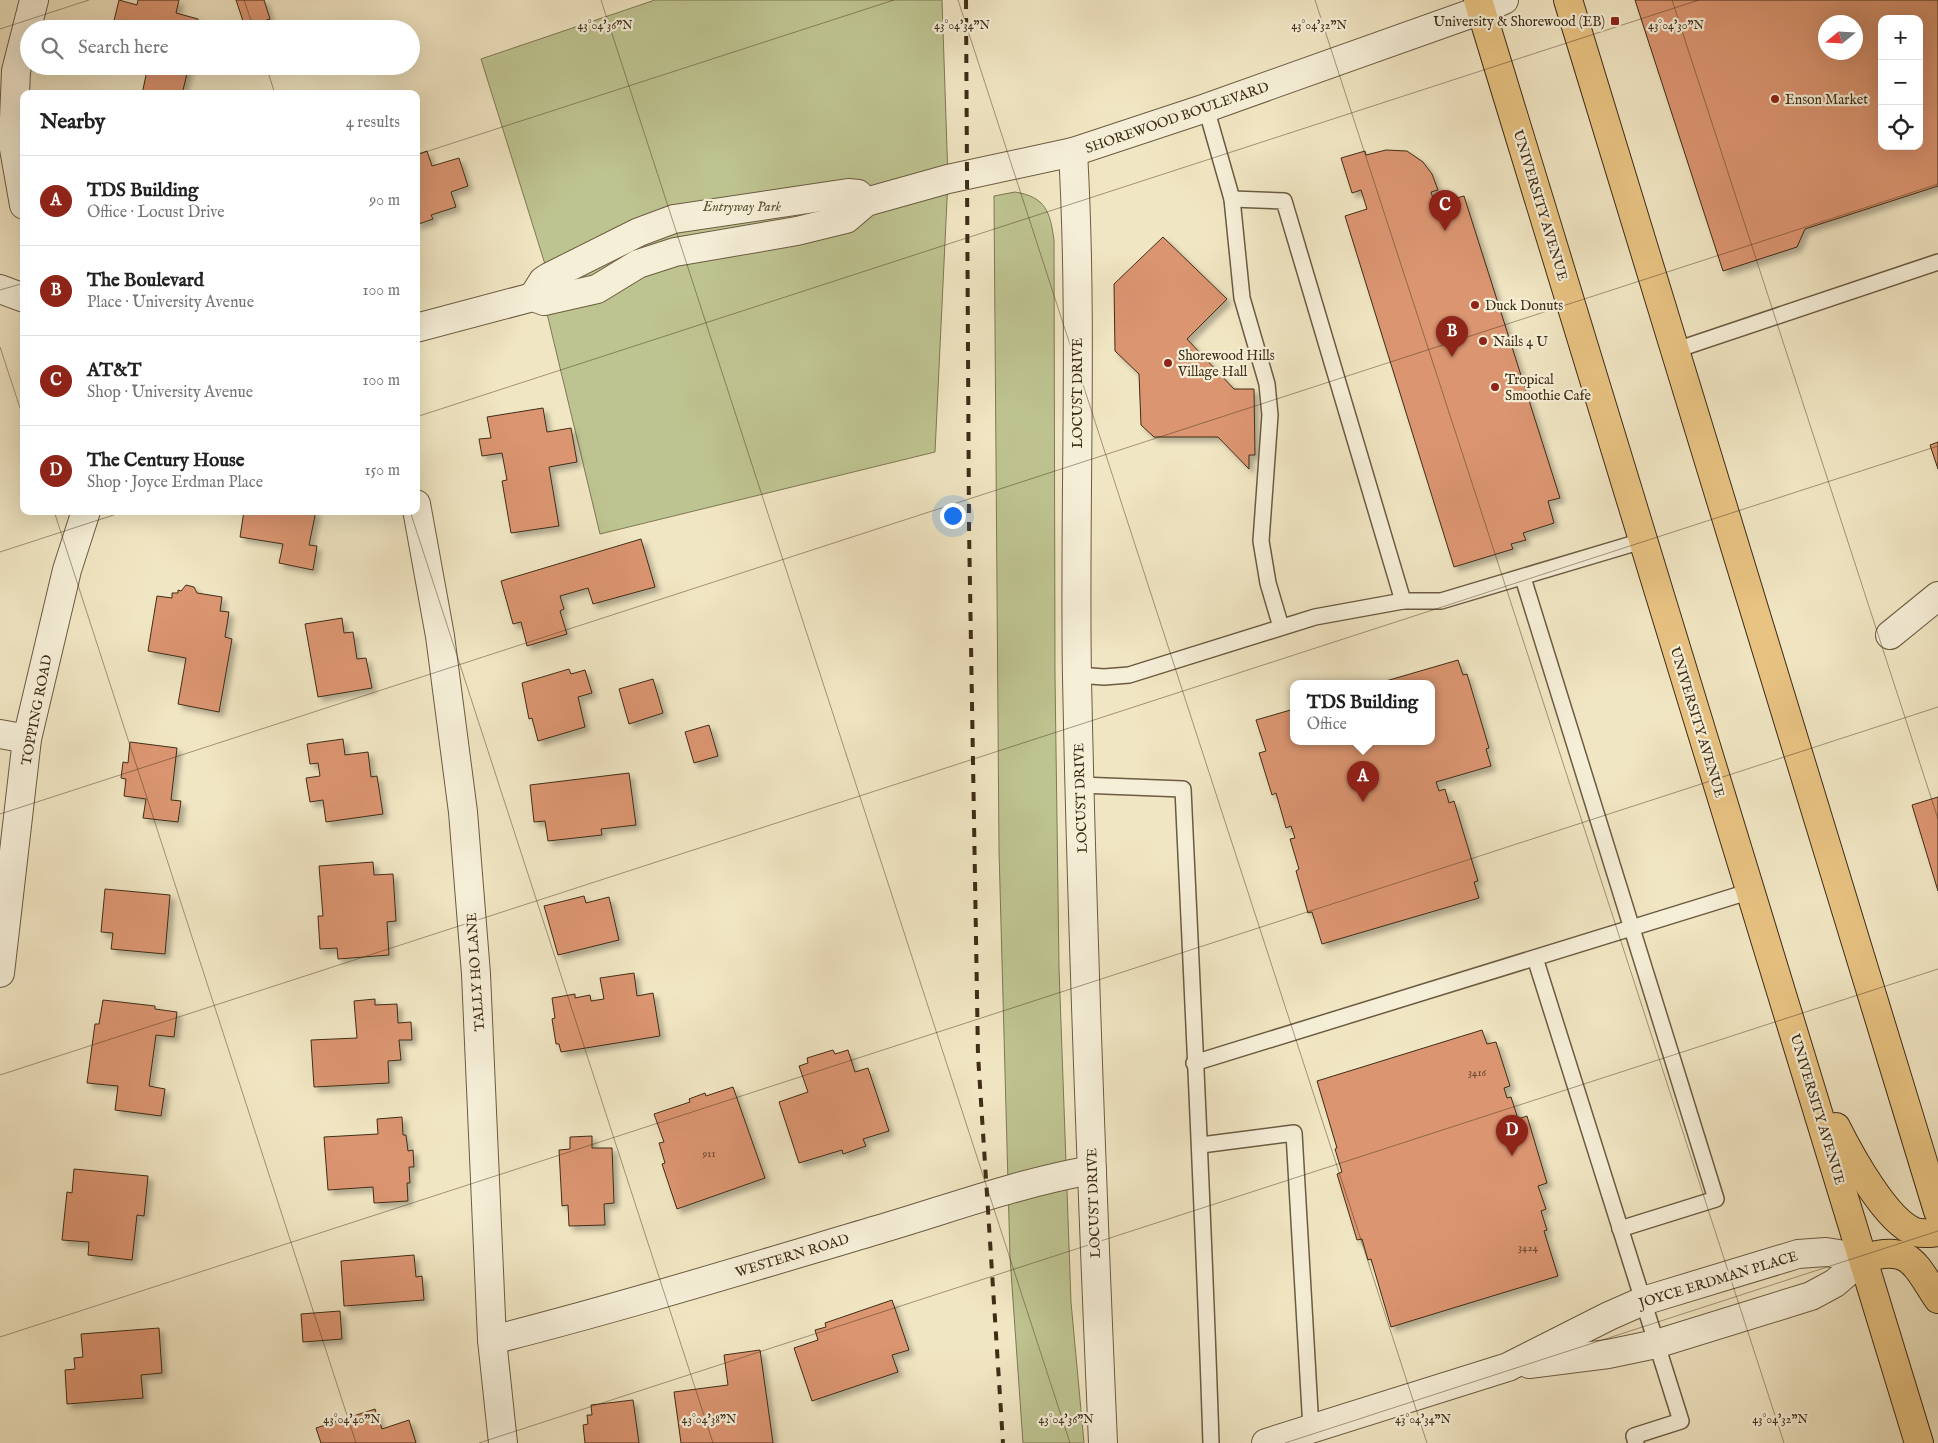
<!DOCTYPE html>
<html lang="en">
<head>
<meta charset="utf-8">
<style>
	body { margin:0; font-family:"IM FELL English",serif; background:#f2f2f2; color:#222 }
	.controls { position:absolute; right:15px; top:15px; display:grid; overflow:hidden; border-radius:10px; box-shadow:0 5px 20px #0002 }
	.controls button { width:45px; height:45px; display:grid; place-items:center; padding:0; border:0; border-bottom:1px solid #e0e0e0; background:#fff; color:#222; font:25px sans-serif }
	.compass { position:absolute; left:1818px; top:15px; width:45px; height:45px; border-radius:50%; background:#fff; box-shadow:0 5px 20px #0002; rotate:252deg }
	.you { position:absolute; left:952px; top:515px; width:18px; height:18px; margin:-12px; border:4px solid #fff; border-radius:50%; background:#1a73e8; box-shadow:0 0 0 8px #1a73e833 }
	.badge { display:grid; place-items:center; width:32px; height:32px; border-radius:50%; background:#8f2418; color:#fff; font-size:16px; font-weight:700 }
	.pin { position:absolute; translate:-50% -41px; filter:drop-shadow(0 1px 2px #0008) }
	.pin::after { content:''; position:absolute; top:26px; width:18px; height:15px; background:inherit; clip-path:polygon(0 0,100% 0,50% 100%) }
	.popup { position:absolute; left:1290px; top:680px; width:145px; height:65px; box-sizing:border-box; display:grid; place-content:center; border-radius:10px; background:#fff; filter:drop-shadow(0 1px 4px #0005); font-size:16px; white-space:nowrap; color:#767676 }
	.popup b { font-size:19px; color:#222 }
	.popup::after { content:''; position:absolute; left:50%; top:100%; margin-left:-10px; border:10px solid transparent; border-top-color:#fff }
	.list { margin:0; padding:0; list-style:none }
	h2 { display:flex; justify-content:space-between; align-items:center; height:65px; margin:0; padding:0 20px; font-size:21px }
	h2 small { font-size:16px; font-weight:400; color:#767676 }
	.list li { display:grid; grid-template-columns:32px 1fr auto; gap:15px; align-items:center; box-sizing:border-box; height:90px; padding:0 20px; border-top:1px solid #e0e0e0 }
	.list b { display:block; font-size:19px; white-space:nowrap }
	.list p { margin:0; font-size:16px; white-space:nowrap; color:#767676 }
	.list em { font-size:16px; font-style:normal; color:#767676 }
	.icon { flex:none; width:28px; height:28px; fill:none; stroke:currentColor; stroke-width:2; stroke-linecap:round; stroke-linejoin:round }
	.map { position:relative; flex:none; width:1938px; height:1443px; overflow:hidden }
	.search { position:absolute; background:#fff; box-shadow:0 5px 20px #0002; left:20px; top:20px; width:400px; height:55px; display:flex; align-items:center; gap:12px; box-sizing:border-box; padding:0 18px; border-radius:28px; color:#767676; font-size:19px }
	.panel { position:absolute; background:#fff; box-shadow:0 5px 20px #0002; left:20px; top:90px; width:400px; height:425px; border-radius:10px }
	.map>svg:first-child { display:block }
</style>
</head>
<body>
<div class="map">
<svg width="1938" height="1443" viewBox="0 0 1938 1443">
	<defs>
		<filter id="shadow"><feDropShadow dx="4.5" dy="4.5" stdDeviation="2.5" flood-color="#0004"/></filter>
	</defs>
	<rect width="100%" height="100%" fill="#f1e6c3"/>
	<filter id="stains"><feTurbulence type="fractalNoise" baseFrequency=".004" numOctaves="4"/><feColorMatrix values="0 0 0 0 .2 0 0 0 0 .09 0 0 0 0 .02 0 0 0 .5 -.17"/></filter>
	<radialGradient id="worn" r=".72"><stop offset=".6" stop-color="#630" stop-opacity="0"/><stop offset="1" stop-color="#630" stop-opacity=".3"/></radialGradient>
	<g fill="#bec491" stroke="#7e7854">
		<path d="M 655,0 L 942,0 L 948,179 L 935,452 L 600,534 L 544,301 L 549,277 L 481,59 Z"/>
		<path d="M 1015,192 C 1046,197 1050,212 1054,240 L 1055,675 L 1059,968 L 1071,1302 L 1084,1443 L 1023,1443 L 1010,1257 L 999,850 L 994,196 Z"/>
	</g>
	<g fill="#db9571" stroke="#3f2d17" fill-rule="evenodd" filter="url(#shadow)">
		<path d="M 119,0 L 137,5 L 138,0 L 179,0 L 176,13 L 198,19 L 196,29 L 112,29 Z"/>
		<path d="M 236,0 L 264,0 L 270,19 L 245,27 Z"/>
		<path d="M 1635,0 L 1938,0 L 1938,186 L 1805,229 L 1797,247 L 1723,271 ZM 1882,19 L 1919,19 L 1919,146 L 1882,146 ZM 1826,22 L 1856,22 L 1856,52 L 1826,52 Z"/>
		<path d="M 148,66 L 189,66 L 182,94 L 142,94 Z"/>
		<path d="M 1386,150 L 1407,151 L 1423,162 L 1432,174 L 1438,190 L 1431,192 L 1435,204 L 1464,196 L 1560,498 L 1548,501 L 1554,523 L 1523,533 L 1526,540 L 1511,544 L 1513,549 L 1454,567 L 1345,216 L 1367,209 L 1361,190 L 1352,193 L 1341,158 L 1365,151 L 1366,155 Z"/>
		<path d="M 427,151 L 432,166 L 459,158 L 468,186 L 451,192 L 456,207 L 431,215 L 433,219 L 416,225 L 416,155 Z"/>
		<path d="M 1163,237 L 1227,299 L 1187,339 L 1234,389 L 1254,389 L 1255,455 L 1249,455 L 1249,469 L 1218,437 L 1154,437 L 1141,425 L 1139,374 L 1115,351 L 1114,284 Z"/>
		<path d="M 543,408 L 547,432 L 571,428 L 577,462 L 549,467 L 559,526 L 511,533 L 502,481 L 507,480 L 502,453 L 482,456 L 479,439 L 491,438 L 487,417 Z"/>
		<path d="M 1938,442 L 1938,469 L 1930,445 Z"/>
		<path d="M 244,511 L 316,511 L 309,545 L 317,546 L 313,570 L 279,563 L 283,544 L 240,537 Z"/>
		<path d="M 641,539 L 655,587 L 593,604 L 588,588 L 560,596 L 564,609 L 560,611 L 567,634 L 527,646 L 521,622 L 513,624 L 501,581 Z"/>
		<path d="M 186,585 L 194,587 L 197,593 L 222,597 L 220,611 L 229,612 L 225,637 L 232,639 L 219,712 L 178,704 L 186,658 L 148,651 L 157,596 L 172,598 L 172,593 L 178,593 L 178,590 L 181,591 Z"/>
		<path d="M 342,618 L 344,633 L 353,632 L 357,659 L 366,658 L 372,688 L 318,697 L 305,624 Z"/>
		<path d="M 1458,660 L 1463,675 L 1467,674 L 1489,748 L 1486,749 L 1491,766 L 1436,782 L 1439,791 L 1445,789 L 1449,803 L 1454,801 L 1478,881 L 1474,882 L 1479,898 L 1322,944 L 1312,912 L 1308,913 L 1296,871 L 1299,869 L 1290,839 L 1295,838 L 1291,826 L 1286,828 L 1276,793 L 1272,795 L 1259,753 L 1266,751 L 1256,720 L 1294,709 L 1294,741 L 1432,741 L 1432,683 L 1379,683 Z"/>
		<path d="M 569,669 L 571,674 L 585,670 L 592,693 L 578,697 L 585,727 L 538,741 L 532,718 L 529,719 L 522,683 Z"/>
		<path d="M 653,679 L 663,713 L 629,724 L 619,689 Z"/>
		<path d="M 709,725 L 718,756 L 694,763 L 685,732 Z"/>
		<path d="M 343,739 L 345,755 L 368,752 L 371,777 L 377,776 L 383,814 L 326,822 L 323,800 L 310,802 L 306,778 L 320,776 L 318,763 L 310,764 L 307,744 Z"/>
		<path d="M 130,742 L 177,748 L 171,800 L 181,801 L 178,822 L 143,818 L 146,799 L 124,796 L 126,779 L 121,778 L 123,762 L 128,763 Z"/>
		<path d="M 629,773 L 636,825 L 601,829 L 602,835 L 548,841 L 545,821 L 534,822 L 530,785 Z"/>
		<path d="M 1938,797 L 1938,891 L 1912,805 Z"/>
		<path d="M 373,862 L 374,875 L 393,874 L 396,921 L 387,922 L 389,955 L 338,959 L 337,948 L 320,949 L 318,916 L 323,916 L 319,866 Z"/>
		<path d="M 105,889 L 170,895 L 165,954 L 111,949 L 113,933 L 101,932 Z"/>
		<path d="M 584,896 L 586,903 L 609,897 L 619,940 L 558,955 L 544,906 Z"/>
		<path d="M 634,973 L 637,996 L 653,993 L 660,1036 L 561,1052 L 559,1044 L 556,1044 L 552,1019 L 555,1018 L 552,998 L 575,994 L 575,998 L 590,995 L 591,1001 L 604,999 L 600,978 Z"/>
		<path d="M 375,999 L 375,1005 L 397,1004 L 398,1023 L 411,1022 L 412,1040 L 399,1040 L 401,1060 L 388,1061 L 389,1083 L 314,1087 L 311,1040 L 357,1038 L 354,1001 Z"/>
		<path d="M 103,1000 L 155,1006 L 155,1009 L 177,1012 L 174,1037 L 156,1035 L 149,1086 L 165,1089 L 161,1116 L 115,1110 L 118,1086 L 87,1083 L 95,1024 L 99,1024 Z"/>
		<path d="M 1482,1030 L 1487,1044 L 1496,1042 L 1510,1086 L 1504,1088 L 1507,1098 L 1511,1097 L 1518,1119 L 1527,1116 L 1547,1183 L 1538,1186 L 1546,1209 L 1541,1211 L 1547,1230 L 1544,1231 L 1558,1276 L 1391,1327 L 1371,1259 L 1368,1260 L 1362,1239 L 1357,1240 L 1337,1174 L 1342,1172 L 1335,1149 L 1337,1148 L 1317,1081 Z"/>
		<path d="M 833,1050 L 835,1054 L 848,1050 L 855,1072 L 868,1068 L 889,1131 L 863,1139 L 866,1146 L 843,1154 L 842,1150 L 799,1163 L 779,1102 L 808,1092 L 799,1066 L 808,1063 L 807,1058 Z"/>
		<path d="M 733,1087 L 765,1178 L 677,1209 L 662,1164 L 665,1163 L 659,1143 L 664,1142 L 654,1114 L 690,1102 L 689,1099 L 705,1093 L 706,1096 Z"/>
		<path d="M 402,1117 L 403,1135 L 406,1135 L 408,1151 L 413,1150 L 414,1167 L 409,1167 L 410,1183 L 407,1183 L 408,1201 L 374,1203 L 373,1187 L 328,1190 L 324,1137 L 378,1134 L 377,1119 Z"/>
		<path d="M 592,1136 L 592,1148 L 612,1148 L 614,1203 L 604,1204 L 605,1225 L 569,1226 L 568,1205 L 562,1206 L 559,1150 L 570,1149 L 570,1137 Z"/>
		<path d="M 74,1169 L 148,1176 L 144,1216 L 137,1215 L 132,1260 L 88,1255 L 89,1242 L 62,1240 L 67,1192 L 72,1193 Z"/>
		<path d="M 414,1255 L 416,1277 L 422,1276 L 424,1300 L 344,1306 L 341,1261 Z"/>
		<path d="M 892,1300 L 909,1350 L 892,1355 L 898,1372 L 812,1401 L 794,1348 L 818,1340 L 815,1330 L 826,1327 L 825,1323 Z"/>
		<path d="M 340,1311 L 342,1339 L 303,1342 L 301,1314 Z"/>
		<path d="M 159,1328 L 162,1373 L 141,1375 L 143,1398 L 67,1404 L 65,1370 L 75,1369 L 74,1358 L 83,1357 L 81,1334 Z"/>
		<path d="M 760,1350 L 773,1443 L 681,1443 L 674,1392 L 728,1385 L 724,1355 Z"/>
		<path d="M 633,1400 L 639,1443 L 585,1443 L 583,1425 L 588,1424 L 587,1415 L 592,1415 L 591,1405 Z"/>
		<path d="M 375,1409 L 382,1429 L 409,1420 L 416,1443 L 321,1443 L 316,1428 Z"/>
	</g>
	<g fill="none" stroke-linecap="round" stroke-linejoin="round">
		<defs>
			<g id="service">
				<path d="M 1206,108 L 1232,199 L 1242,298 L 1267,384 L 1270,415 L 1261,541 L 1268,583 L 1281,627"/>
				<path d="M 1232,199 L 1284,201 L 1403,601"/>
				<path d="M 1676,350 L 1938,262"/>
				<path d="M 1523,578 L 1716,1199 L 1620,1229"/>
				<path d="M 1077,675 L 1104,677 L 1129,675 L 1315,617 L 1403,601 L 1441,601 L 1642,541"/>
				<path d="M 1080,785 L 1183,789 C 1193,1007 1204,1225 1211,1443"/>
				<path d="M 1535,958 L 1681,1421 L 1634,1436 L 1636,1443"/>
				<path d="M 1194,1063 L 1751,891"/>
				<path d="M 1201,1145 L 1294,1133 L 1311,1429"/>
			</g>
			<g id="minor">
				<path d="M 1073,152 C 1083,327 1074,503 1077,678 C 1082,933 1092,1188 1103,1443"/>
				<path d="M 24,205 L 13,143 L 16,71 L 34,0"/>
				<path d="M 0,289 L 24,298"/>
				<path d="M 533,297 L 543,281 L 549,277 L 639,232 L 674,219 L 848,193 L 858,194 L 866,202"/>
				<path d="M 416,328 L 533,297 L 544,301 L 597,289 L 638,264 L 675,252 L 797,231 L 846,219 L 866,202 L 948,179 L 1073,152 L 1206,108 L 1481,10 L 1504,0"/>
				<path d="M 416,504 L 440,636 L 463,812 L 476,974 L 492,1340 L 503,1443"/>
				<path d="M 1890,635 L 1938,596"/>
				<path d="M 0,734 L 27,739"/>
				<path d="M 0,973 L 27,739 L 67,570 L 86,511"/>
				<path d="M 492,1340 C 622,1307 749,1268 877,1230 C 949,1209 1018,1183 1092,1170"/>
				<path d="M 1529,1364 L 1608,1354 L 1656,1344 L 1811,1296 L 1835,1283 L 1864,1258"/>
				<path d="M 1266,1443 L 1508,1367 L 1609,1316 L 1643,1301 L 1798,1254 L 1826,1252 L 1864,1258"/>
			</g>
			<g id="primary">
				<path d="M 1478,0 L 1919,1443"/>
				<path d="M 1568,0 C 1691,404 1813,808 1938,1211"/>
				<path d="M 1836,1127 C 1850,1155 1886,1221 1915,1232 C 1922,1234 1931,1233 1938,1232"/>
				<path d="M 1864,1258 C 1911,1245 1914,1263 1938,1299"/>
			</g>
		</defs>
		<use href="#service" stroke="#6c5b42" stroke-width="18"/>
		<use href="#minor" stroke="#6c5b42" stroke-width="30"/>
		<use href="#primary" stroke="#3f2d17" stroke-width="30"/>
		<use href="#service" stroke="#f6efd8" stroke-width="15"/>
		<use href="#minor" stroke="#f6efd8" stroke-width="28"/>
		<use href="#primary" stroke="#e8c382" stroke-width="28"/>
		<path stroke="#3f2d17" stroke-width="4" stroke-dasharray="9 9" stroke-linecap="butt" d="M 966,0 L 969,527 L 978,1055 L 1003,1443"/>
	</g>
	<path fill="none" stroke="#3f2d17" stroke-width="1" stroke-opacity="0.45" d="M 244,0 L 254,29M 601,0 L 1070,1443M 958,0 L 1427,1443M 1315,0 L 1784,1443M 1672,0 L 1938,819M 0,29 L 89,0M 266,66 L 275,94M 416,155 L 894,0M 0,290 L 24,283M 0,347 L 24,420M 416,417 L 1699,0M 54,511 L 356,1443M 410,511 L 713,1443M 0,552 L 126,511M 0,814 L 1938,184M 0,1075 L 1938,446M 0,1337 L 1938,707M 479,1443 L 1938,969M 1285,1443 L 1938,1231"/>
	<g fill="#8f2418" stroke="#f6efd8" stroke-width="2">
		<rect x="1610" y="16" width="10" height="10" rx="2.5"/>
		<circle cx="1775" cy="99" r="5"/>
		<circle cx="1475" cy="305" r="5"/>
		<circle cx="1483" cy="341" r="5"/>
		<circle cx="1168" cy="363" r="5"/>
		<circle cx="1495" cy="387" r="5"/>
	</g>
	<g text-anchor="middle" stroke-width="4.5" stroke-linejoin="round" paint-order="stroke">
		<g font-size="11" fill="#66472e">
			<text x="1477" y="1076">3416</text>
			<text x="709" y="1157">911</text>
			<text x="1528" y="1251">3424</text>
		</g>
		<g font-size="14" fill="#3f2d17" stroke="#f6efd8" text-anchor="start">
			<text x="1605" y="26" text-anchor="end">University &amp; Shorewood (EB)</text>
			<text x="1785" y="104">Enson Market</text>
			<text x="1485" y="310">Duck Donuts</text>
			<text x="1493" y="346">Nails 4 U</text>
			<text x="1178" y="360">Shorewood Hills<tspan x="1178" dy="16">Village Hall</tspan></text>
			<text x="1505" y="384">Tropical<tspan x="1505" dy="16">Smoothie Cafe</tspan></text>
		</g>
		<g font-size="14" fill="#3f2d17" stroke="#f6efd8">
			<text transform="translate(1177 117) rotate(-19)" y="5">SHOREWOOD BOULEVARD</text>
			<text transform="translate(1541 205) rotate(73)" y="5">UNIVERSITY AVENUE</text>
			<text transform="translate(1077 393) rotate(-90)" y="5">LOCUST DRIVE</text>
			<text transform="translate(36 710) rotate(-79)" y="5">TOPPING ROAD</text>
			<text transform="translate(1698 722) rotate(73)" y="5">UNIVERSITY AVENUE</text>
			<text transform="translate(1080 798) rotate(-92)" y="5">LOCUST DRIVE</text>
			<text transform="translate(475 972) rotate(-94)" y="5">TALLY HO LANE</text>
			<text transform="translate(1818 1109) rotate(73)" y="5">UNIVERSITY AVENUE</text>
			<text transform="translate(1093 1203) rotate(-92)" y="5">LOCUST DRIVE</text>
			<text transform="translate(792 1255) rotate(-17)" y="5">WESTERN ROAD</text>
			<text transform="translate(1718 1279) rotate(-17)" y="5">JOYCE ERDMAN PLACE</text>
		</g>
		<g font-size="14" font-style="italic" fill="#5f5336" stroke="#f6efd8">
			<text x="742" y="211">Entryway Park</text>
		</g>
	</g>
	<g font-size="12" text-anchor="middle" fill="#3f2d17" stroke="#f6efd8" stroke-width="4.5" stroke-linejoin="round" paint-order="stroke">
		<text x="605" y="29">43°04'36"N</text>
		<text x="962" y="29">43°04'34"N</text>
		<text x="1319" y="29">43°04'32"N</text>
		<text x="1676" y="29">43°04'30"N</text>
		<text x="352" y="1423">43°04'40"N</text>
		<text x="709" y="1423">43°04'38"N</text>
		<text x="1066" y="1423">43°04'36"N</text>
		<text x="1423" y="1423">43°04'34"N</text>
		<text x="1780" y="1423">43°04'32"N</text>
	</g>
	<rect width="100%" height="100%" filter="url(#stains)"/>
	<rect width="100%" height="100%" fill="url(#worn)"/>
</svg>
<div class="controls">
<button>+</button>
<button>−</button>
<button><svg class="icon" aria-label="locate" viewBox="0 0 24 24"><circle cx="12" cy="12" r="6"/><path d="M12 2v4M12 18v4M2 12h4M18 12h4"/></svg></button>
</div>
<svg class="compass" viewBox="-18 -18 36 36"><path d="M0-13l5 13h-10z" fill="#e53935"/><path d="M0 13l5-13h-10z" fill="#767676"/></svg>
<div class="you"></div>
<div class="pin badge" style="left:1363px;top:802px">A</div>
<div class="popup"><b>TDS Building</b>Office</div>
<div class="pin badge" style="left:1452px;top:357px">B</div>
<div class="pin badge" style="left:1445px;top:231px">C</div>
<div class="pin badge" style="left:1512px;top:1156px">D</div>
<div class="search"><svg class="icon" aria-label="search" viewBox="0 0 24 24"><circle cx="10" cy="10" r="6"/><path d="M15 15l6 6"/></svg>Search here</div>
<section class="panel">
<h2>Nearby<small>4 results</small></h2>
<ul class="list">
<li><span class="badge">A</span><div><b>TDS Building</b><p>Office · Locust Drive</p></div><em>90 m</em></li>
<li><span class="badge">B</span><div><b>The Boulevard</b><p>Place · University Avenue</p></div><em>100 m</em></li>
<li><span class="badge">C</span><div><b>AT&amp;T</b><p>Shop · University Avenue</p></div><em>100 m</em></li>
<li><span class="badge">D</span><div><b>The Century House</b><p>Shop · Joyce Erdman Place</p></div><em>150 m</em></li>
</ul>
</section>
</div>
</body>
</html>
